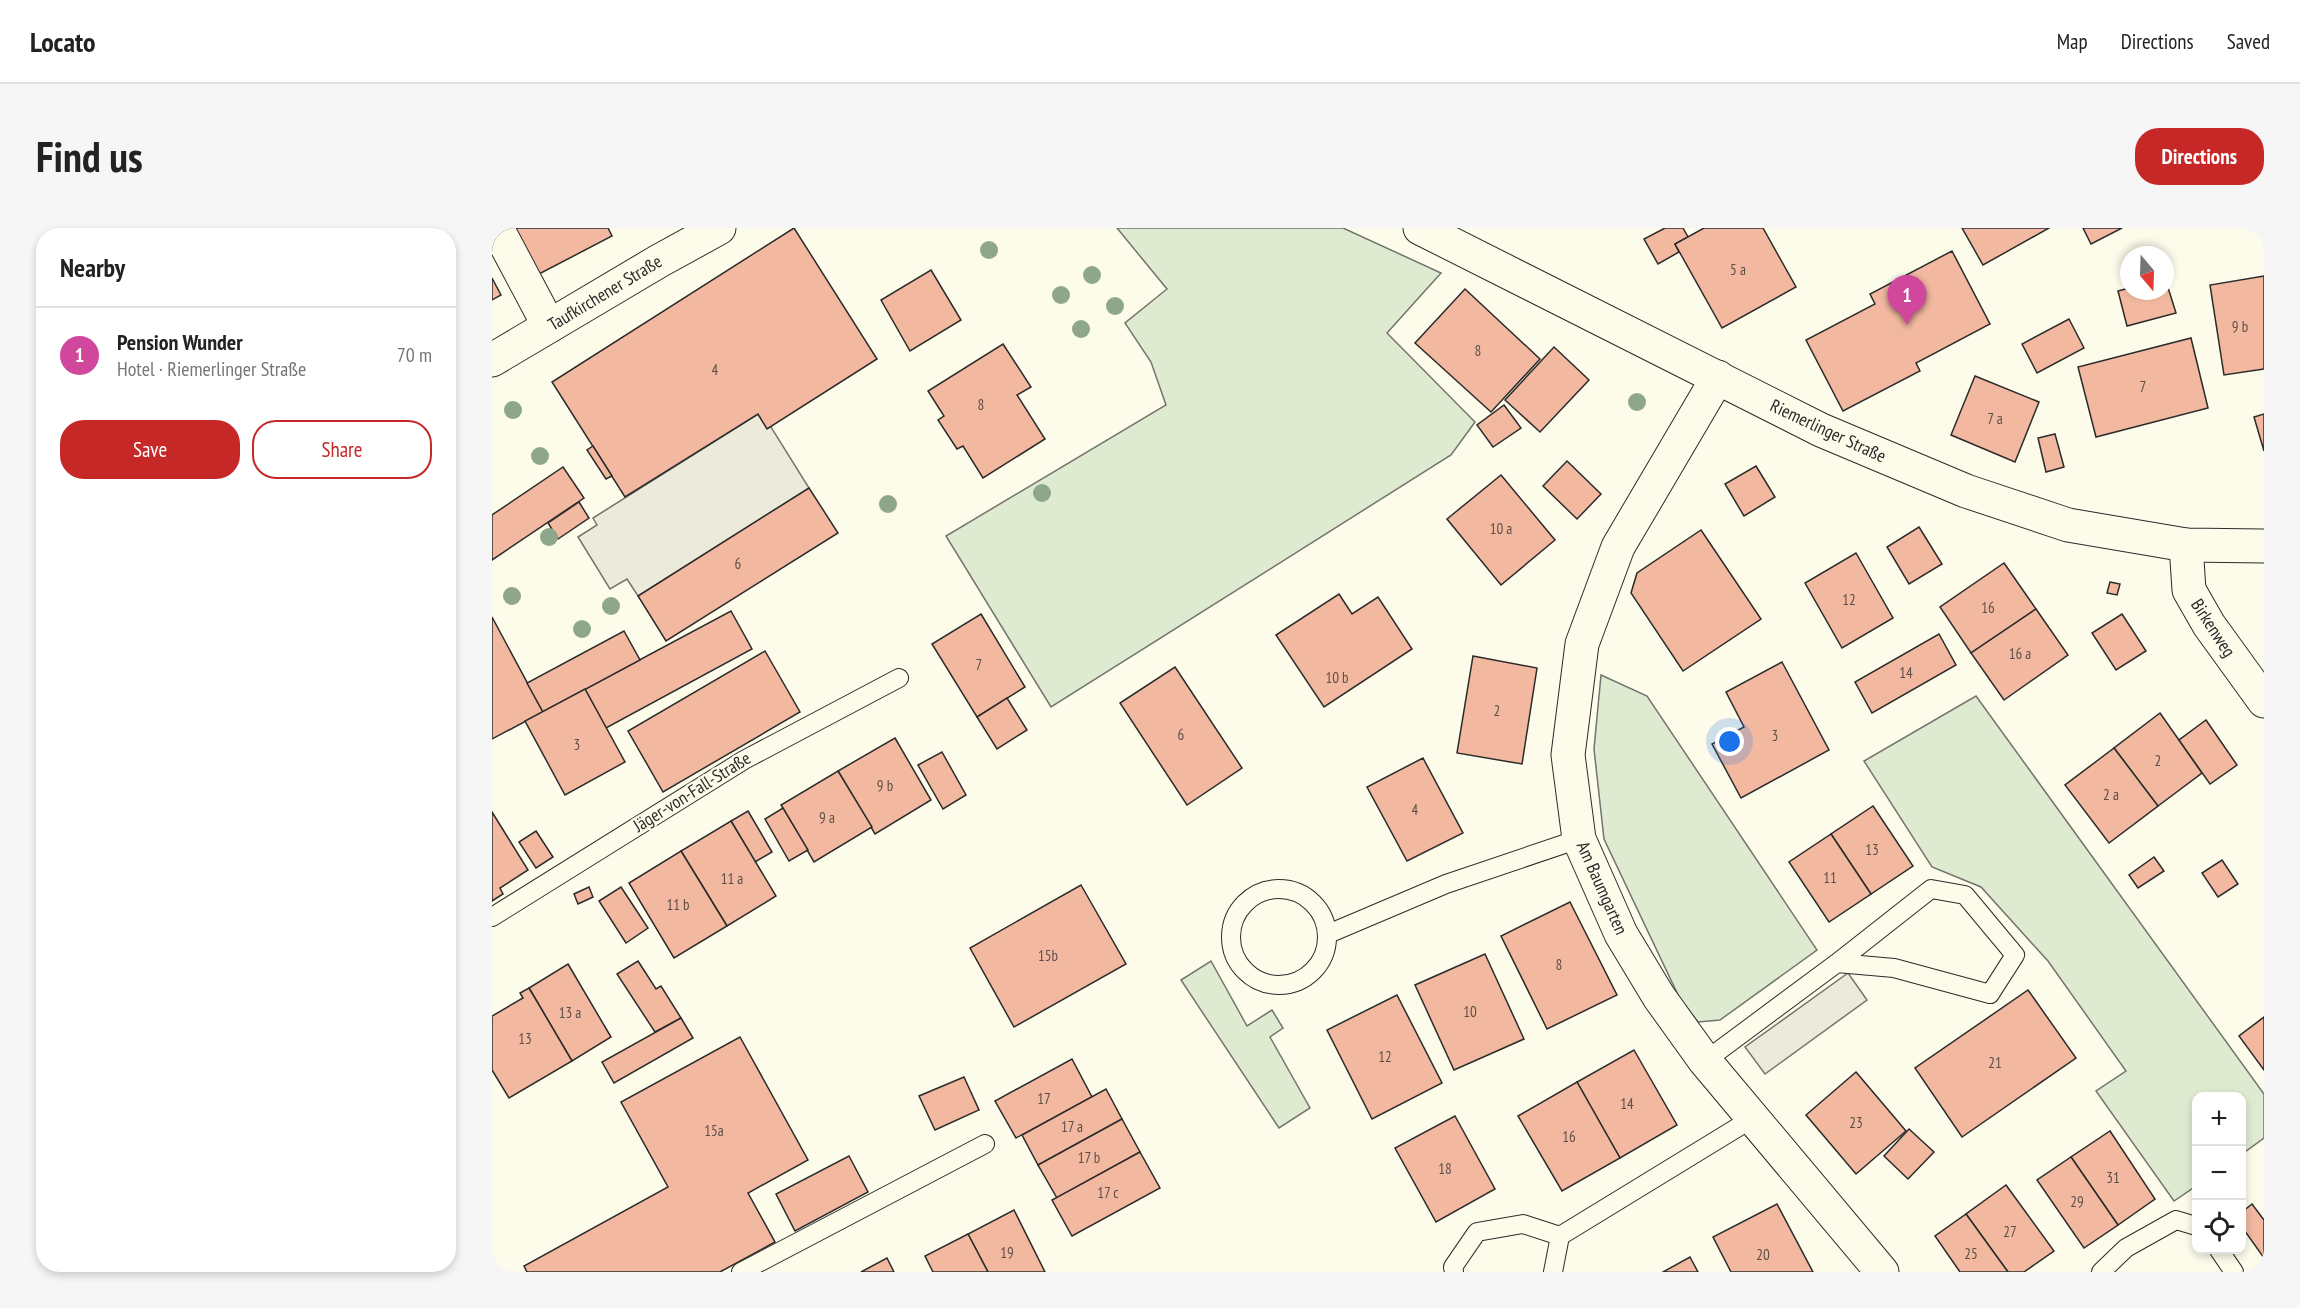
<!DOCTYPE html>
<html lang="en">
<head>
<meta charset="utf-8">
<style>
	body { margin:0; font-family:"PT Sans Narrow",sans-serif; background:#f6f6f6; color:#222 }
	.controls { position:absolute; right:18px; bottom:18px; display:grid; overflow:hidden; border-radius:12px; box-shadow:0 3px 9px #0003 }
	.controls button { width:54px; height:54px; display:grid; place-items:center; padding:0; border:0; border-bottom:2px solid #e0e0e0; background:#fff; color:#222; font:30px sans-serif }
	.compass { position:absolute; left:1628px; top:18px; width:54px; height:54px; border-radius:50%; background:#fff; box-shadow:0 3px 9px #0003; rotate:161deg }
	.you { position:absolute; left:1238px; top:514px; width:21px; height:21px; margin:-15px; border:4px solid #fff; border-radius:50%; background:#1a73e8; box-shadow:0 0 0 9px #1a73e833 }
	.badge { display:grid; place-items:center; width:39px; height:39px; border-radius:50%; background:#c62828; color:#fff; font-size:20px; font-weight:700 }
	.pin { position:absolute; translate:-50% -50px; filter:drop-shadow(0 2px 3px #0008) }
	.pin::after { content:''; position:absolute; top:32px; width:21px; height:18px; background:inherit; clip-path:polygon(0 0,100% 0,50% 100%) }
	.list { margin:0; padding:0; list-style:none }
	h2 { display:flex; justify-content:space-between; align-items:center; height:78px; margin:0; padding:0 24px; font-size:26px }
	h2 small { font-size:20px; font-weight:400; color:#767676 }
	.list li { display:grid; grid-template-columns:39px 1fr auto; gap:18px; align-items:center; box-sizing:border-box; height:96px; padding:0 24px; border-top:2px solid #e0e0e0 }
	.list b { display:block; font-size:22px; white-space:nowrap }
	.list p { margin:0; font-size:20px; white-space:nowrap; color:#767676 }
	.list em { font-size:20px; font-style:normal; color:#767676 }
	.actions { display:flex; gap:12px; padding:18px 24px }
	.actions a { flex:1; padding:14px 0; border:2px solid #c62828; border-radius:24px; text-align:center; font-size:21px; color:#c62828 }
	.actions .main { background:#c62828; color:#fff }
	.icon { flex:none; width:33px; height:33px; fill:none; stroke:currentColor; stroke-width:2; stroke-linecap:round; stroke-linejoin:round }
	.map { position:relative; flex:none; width:1772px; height:1044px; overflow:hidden; border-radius:24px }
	header { display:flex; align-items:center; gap:36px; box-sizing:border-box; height:84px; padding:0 30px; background:#fff; border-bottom:2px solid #e0e0e0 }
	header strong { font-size:28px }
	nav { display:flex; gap:33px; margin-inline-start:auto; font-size:21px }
	.intro { display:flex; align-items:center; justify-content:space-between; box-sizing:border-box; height:144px; padding:0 36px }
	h1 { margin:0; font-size:42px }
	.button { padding:15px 27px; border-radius:24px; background:#c62828; color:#fff; font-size:21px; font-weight:700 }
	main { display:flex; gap:36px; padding:0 36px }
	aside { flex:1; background:#fff; border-radius:24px; box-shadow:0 3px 9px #0003 }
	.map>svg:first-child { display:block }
</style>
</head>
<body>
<header>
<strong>Locato</strong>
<nav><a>Map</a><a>Directions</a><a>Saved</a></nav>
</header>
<div class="intro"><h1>Find us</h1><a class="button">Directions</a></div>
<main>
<aside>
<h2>Nearby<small></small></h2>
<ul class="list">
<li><span class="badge" style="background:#d1479c">1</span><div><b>Pension Wunder</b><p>Hotel · Riemerlinger Straße</p></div><em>70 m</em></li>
</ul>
<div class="actions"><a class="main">Save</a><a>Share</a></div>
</aside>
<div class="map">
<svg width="1772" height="1044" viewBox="0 0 1772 1044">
	<rect width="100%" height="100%" fill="#fdfbea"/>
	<g fill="#deebd1" stroke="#74746e" stroke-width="1.5">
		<path d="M 625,0 L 851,0 L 949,45 L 895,105 L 983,194 L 959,227 L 559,479 L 454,308 L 674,177 L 659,134 L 633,95 L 675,61 Z"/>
		<path d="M 1109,447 L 1155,468 L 1325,722 L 1228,792 L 1206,794 L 1188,771 L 1112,611 L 1102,521 Z"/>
		<path d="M 1484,468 L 1772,866 L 1772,910 L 1750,926 L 1750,868 L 1704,868 L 1704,958 L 1682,973 L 1604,863 L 1634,843 L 1556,733 L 1489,659 L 1440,639 L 1372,533 Z"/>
		<path d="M 719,733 L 755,798 L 780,782 L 791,800 L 778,809 L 818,880 L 787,900 L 689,752 Z"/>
	</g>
	<g fill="#eceadb" stroke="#74746e" stroke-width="1.5">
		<path d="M 266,186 L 275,200 L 279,199 L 317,260 L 146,368 L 135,351 L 118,361 L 86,309 L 105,297 L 101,290 Z"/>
		<path d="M 1356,745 L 1375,772 L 1273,846 L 1253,819 Z"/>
	</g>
	<g fill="#f2b8a0" stroke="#2b2b2b" stroke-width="1.5">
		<path d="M 23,0 L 116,0 L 120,8 L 47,46 Z"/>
		<path d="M 302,0 L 385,131 L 275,201 L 266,186 L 133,269 L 60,154 Z"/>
		<path d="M 1173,0 L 1191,0 L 1196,9 L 1183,16 L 1187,24 L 1166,36 L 1152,11 Z"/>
		<path d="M 1212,0 L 1271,0 L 1304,59 L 1230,100 L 1183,16 Z"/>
		<path d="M 1470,0 L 1557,0 L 1491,37 Z"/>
		<path d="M 1591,0 L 1630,0 L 1599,16 Z"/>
		<path d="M 1460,23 L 1498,96 L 1424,135 L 1428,143 L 1351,183 L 1314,112 L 1383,76 L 1378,66 Z"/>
		<path d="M 439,42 L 469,92 L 418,123 L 389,72 Z"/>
		<path d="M 1772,48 L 1772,141 L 1732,147 L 1718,57 Z"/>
		<path d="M 0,50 L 9,67 L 0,72 Z"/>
		<path d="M 1673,50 L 1684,85 L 1635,98 L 1626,63 L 1637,60 L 1637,63 L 1673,63 Z"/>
		<path d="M 973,61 L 1048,131 L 999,184 L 923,115 Z"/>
		<path d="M 1577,91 L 1592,120 L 1545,145 L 1530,116 Z"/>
		<path d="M 1699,110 L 1716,180 L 1604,209 L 1586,139 Z"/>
		<path d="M 511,116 L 539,159 L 525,167 L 553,211 L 491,250 L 471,218 L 465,221 L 446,192 L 452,188 L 436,163 Z"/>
		<path d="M 1062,119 L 1097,152 L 1048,204 L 1013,172 Z"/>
		<path d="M 1483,148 L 1547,174 L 1523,234 L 1459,207 Z"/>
		<path d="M 1012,177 L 1029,200 L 1001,219 L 985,197 Z"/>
		<path d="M 1772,186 L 1772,223 L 1762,189 Z"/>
		<path d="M 1563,206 L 1572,239 L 1554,244 L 1546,210 Z"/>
		<path d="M 101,218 L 120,248 L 114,251 L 95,222 Z"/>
		<path d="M 1075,233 L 1109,266 L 1085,291 L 1051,258 Z"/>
		<path d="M 1264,238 L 1283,269 L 1252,288 L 1233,256 Z"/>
		<path d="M 71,239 L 92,270 L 0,332 L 0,287 Z"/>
		<path d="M 1009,247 L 1063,312 L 1009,357 L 955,291 Z"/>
		<path d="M 317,260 L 346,305 L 174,413 L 146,368 Z"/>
		<path d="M 87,274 L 97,290 L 66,311 L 56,295 Z"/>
		<path d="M 1427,299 L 1450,336 L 1417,356 L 1395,319 Z"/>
		<path d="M 1209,302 L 1269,391 L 1191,443 L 1139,365 L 1145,345 Z"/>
		<path d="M 1364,325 L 1401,390 L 1350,420 L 1313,355 Z"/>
		<path d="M 1512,335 L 1544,381 L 1479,425 L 1448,379 Z"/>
		<path d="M 1618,354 L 1628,356 L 1625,367 L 1615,365 Z"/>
		<path d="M 847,366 L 860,386 L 886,369 L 920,421 L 832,479 L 784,407 Z"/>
		<path d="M 1544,381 L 1576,427 L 1512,472 L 1479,425 Z"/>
		<path d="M 239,383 L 260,421 L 114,500 L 93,461 Z"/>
		<path d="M 489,386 L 533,459 L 485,489 L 440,416 Z"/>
		<path d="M 1630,386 L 1654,423 L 1624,442 L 1600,405 Z"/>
		<path d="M 0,389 L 51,484 L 0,511 Z"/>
		<path d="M 132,403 L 148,432 L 51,484 L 35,455 Z"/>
		<path d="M 1447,406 L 1464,437 L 1380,485 L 1363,454 Z"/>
		<path d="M 273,423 L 308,484 L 171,564 L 136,503 Z"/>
		<path d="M 981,428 L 1045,440 L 1030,536 L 965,525 Z"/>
		<path d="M 1290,434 L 1337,522 L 1249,570 L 1220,516 L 1252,499 L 1234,464 Z"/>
		<path d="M 683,439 L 750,540 L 695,577 L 628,475 Z"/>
		<path d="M 93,461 L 133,534 L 73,567 L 33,493 Z"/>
		<path d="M 515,470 L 535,502 L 505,521 L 485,489 Z"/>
		<path d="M 1668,485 L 1710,545 L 1666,578 L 1622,520 Z"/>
		<path d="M 1714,492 L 1745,537 L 1718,556 L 1687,512 Z"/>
		<path d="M 403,510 L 439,572 L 383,606 L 346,543 Z"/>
		<path d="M 1622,520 L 1666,578 L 1617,615 L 1573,557 Z"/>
		<path d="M 450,524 L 474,567 L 451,581 L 426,537 Z"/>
		<path d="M 931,530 L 971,605 L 915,633 L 875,559 Z"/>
		<path d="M 346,543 L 380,599 L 322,634 L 289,577 Z"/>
		<path d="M 1381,578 L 1421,638 L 1379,666 L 1339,606 Z"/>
		<path d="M 291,580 L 316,622 L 297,633 L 273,591 Z"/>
		<path d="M 256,583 L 280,624 L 263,634 L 239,593 Z"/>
		<path d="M 0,584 L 36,642 L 8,660 L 11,666 L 0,673 Z"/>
		<path d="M 239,593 L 284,668 L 235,698 L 189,623 Z"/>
		<path d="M 44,603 L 61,629 L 44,640 L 27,614 Z"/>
		<path d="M 1339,606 L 1379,666 L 1337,694 L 1297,634 Z"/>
		<path d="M 189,623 L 235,698 L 182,730 L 137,655 Z"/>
		<path d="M 1662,629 L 1672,643 L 1646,660 L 1637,647 Z"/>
		<path d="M 1730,632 L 1746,656 L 1726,669 L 1710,645 Z"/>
		<path d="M 589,657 L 634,736 L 522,799 L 478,720 Z"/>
		<path d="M 97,659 L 101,669 L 86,676 L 82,666 Z"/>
		<path d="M 129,659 L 156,700 L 134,715 L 107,673 Z"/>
		<path d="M 1078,674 L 1125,767 L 1055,801 L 1009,708 Z"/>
		<path d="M 993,726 L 1032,811 L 962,842 L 923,757 Z"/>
		<path d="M 146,733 L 164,761 L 169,758 L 189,790 L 163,804 L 125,746 Z"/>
		<path d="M 76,736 L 119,809 L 80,833 L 37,760 Z"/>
		<path d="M 37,760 L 80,833 L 17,870 L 0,842 L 0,788 L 31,770 L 28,765 Z"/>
		<path d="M 1536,762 L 1584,830 L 1470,909 L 1423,840 Z"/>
		<path d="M 905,767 L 950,855 L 880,891 L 835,802 Z"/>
		<path d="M 1772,789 L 1772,842 L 1747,808 Z"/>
		<path d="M 189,790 L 201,810 L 122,855 L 110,834 Z"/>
		<path d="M 248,809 L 316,932 L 256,965 L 283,1014 L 228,1044 L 35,1044 L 32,1038 L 176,959 L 129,874 Z"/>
		<path d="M 1142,822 L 1185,897 L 1128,930 L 1085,854 Z"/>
		<path d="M 580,831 L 600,869 L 524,910 L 503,873 Z"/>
		<path d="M 1364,844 L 1414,903 L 1364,946 L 1314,887 Z"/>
		<path d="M 472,849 L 487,882 L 443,902 L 427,868 Z"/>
		<path d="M 1085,854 L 1128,930 L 1070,963 L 1026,888 Z"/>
		<path d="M 614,861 L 630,891 L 546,937 L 530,907 Z"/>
		<path d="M 963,888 L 1003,961 L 944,994 L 903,920 Z"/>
		<path d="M 630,891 L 648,924 L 565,970 L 546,937 Z"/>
		<path d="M 1417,901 L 1442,924 L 1416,951 L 1392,928 Z"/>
		<path d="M 1618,903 L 1663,971 L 1626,997 L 1579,929 Z"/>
		<path d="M 648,924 L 668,960 L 580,1008 L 560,972 Z"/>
		<path d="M 357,928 L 376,964 L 303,1003 L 284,966 Z"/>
		<path d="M 1579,929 L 1626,997 L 1592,1020 L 1545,952 Z"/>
		<path d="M 1514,957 L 1562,1023 L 1532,1044 L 1516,1044 L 1474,986 Z"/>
		<path d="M 1285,976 L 1321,1044 L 1239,1044 L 1221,1009 Z"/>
		<path d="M 1760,976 L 1772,992 L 1772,1030 L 1750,999 L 1750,984 Z"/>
		<path d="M 522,982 L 553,1044 L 496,1044 L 476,1006 Z"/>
		<path d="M 1474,986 L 1516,1044 L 1468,1044 L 1443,1008 Z"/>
		<path d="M 476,1006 L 496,1044 L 441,1044 L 433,1028 Z"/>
		<path d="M 1198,1029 L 1206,1044 L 1171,1044 Z"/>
		<path d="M 395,1030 L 402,1044 L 369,1044 Z"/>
	</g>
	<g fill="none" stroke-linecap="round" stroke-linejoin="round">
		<defs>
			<g id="service">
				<circle cx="787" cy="709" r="48"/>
				<path d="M 0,689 L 252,532 L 407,450"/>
				<path d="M 836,706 L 954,656 L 1087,611"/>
				<path d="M 1213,833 L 1345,735 L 1439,661 L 1473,667 L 1523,727 L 1498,766 L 1402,740 L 1345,735"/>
				<path d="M 1727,1022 L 1742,1044"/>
				<path d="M 249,1044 L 493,916"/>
				<path d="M 962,1044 L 961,1039 L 985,1004 L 1031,996 L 1068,1008"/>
				<path d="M 1061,1044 L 1068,1008 L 1261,890"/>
				<path d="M 1609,1044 L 1634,1020 L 1684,992 L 1704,998"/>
			</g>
			<g id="minor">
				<path d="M 5,0 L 57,98"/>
				<path d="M 928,0 L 1329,202 L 1474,263 L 1576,297 L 1694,317 L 1772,318"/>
				<path d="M 1226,149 L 1126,319 L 1090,416 L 1076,527 L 1087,611 L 1129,706 L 1167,769 L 1213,833 L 1390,1044"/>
				<path d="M 1694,317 L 1697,362 L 1717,397 L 1772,473"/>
			</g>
			<path id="secondary" d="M 0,132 L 167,33 L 227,0"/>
		</defs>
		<use href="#service" stroke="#2b2b2b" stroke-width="20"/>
		<use href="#minor" stroke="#2b2b2b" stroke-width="35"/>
		<use href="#secondary" stroke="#2b2b2b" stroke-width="35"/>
		<use href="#service" stroke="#fdfbea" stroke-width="18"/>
		<use href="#minor" stroke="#fdfbea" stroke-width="33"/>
		<use href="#secondary" stroke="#fdfbea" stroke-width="33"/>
	</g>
	<g fill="#8ea78a">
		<circle cx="497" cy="22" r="9"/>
		<circle cx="600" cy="47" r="9"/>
		<circle cx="569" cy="67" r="9"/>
		<circle cx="623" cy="78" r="9"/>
		<circle cx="589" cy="101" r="9"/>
		<circle cx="1145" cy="174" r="9"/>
		<circle cx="21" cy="182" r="9"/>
		<circle cx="48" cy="228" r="9"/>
		<circle cx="550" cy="265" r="9"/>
		<circle cx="396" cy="276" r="9"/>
		<circle cx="57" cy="309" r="9"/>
		<circle cx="20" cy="368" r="9"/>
		<circle cx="119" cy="378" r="9"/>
		<circle cx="90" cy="401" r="9"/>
	</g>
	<g text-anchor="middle" stroke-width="4.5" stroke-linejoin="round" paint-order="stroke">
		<g font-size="15" fill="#5d4e48">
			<text x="1246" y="47">5 a</text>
			<text x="1748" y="104">9 b</text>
			<text x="986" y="128">8</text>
			<text x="223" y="147">4</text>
			<text x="1651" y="164">7</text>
			<text x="489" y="182">8</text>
			<text x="1503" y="196">7 a</text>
			<text x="1009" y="306">10 a</text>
			<text x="246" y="341">6</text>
			<text x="1357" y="377">12</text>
			<text x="1496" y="385">16</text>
			<text x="1528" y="431">16 a</text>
			<text x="487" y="442">7</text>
			<text x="1414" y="450">14</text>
			<text x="845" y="455">10 b</text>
			<text x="1005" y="488">2</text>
			<text x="689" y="512">6</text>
			<text x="1283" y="513">3</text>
			<text x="85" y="522">3</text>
			<text x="1666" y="538">2</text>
			<text x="393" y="563">9 b</text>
			<text x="1619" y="572">2 a</text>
			<text x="923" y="587">4</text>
			<text x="335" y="595">9 a</text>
			<text x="1380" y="627">13</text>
			<text x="1338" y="655">11</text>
			<text x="240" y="656">11 a</text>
			<text x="186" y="682">11 b</text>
			<text x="556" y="733">15b</text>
			<text x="1067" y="742">8</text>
			<text x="978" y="789">10</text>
			<text x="78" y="790">13 a</text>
			<text x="33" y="816">13</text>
			<text x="893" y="834">12</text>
			<text x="1503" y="840">21</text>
			<text x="552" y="876">17</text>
			<text x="1135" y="881">14</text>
			<text x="1364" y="900">23</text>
			<text x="580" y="904">17 a</text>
			<text x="222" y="908">15a</text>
			<text x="1077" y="914">16</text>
			<text x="597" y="935">17 b</text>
			<text x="953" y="946">18</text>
			<text x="1621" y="955">31</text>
			<text x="616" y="970">17 c</text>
			<text x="1585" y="979">29</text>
			<text x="1518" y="1009">27</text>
			<text x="515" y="1030">19</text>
			<text x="1479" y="1031">25</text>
			<text x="1271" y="1032">20</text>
		</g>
		<g font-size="18" fill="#2b2b2b" stroke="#fdfbea">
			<text transform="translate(113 65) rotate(-31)" y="6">Taufkirchener Straße</text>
			<text transform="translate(1336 203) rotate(25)" y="6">Riemerlinger Straße</text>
			<text transform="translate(1721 400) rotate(57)" y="6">Birkenweg</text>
			<text transform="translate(200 564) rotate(-32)" y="6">Jäger-von-Fall-Straße</text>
			<text transform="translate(1110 660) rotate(66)" y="6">Am Baumgarten</text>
		</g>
	</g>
</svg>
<div class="controls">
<button>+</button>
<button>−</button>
<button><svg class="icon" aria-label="locate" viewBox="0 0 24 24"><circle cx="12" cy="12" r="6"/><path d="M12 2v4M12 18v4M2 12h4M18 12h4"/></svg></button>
</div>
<svg class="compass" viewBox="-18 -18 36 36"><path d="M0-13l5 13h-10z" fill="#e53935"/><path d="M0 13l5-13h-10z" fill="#767676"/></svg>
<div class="you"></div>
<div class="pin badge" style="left:1415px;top:97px;background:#d1479c">1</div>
</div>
</main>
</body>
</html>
